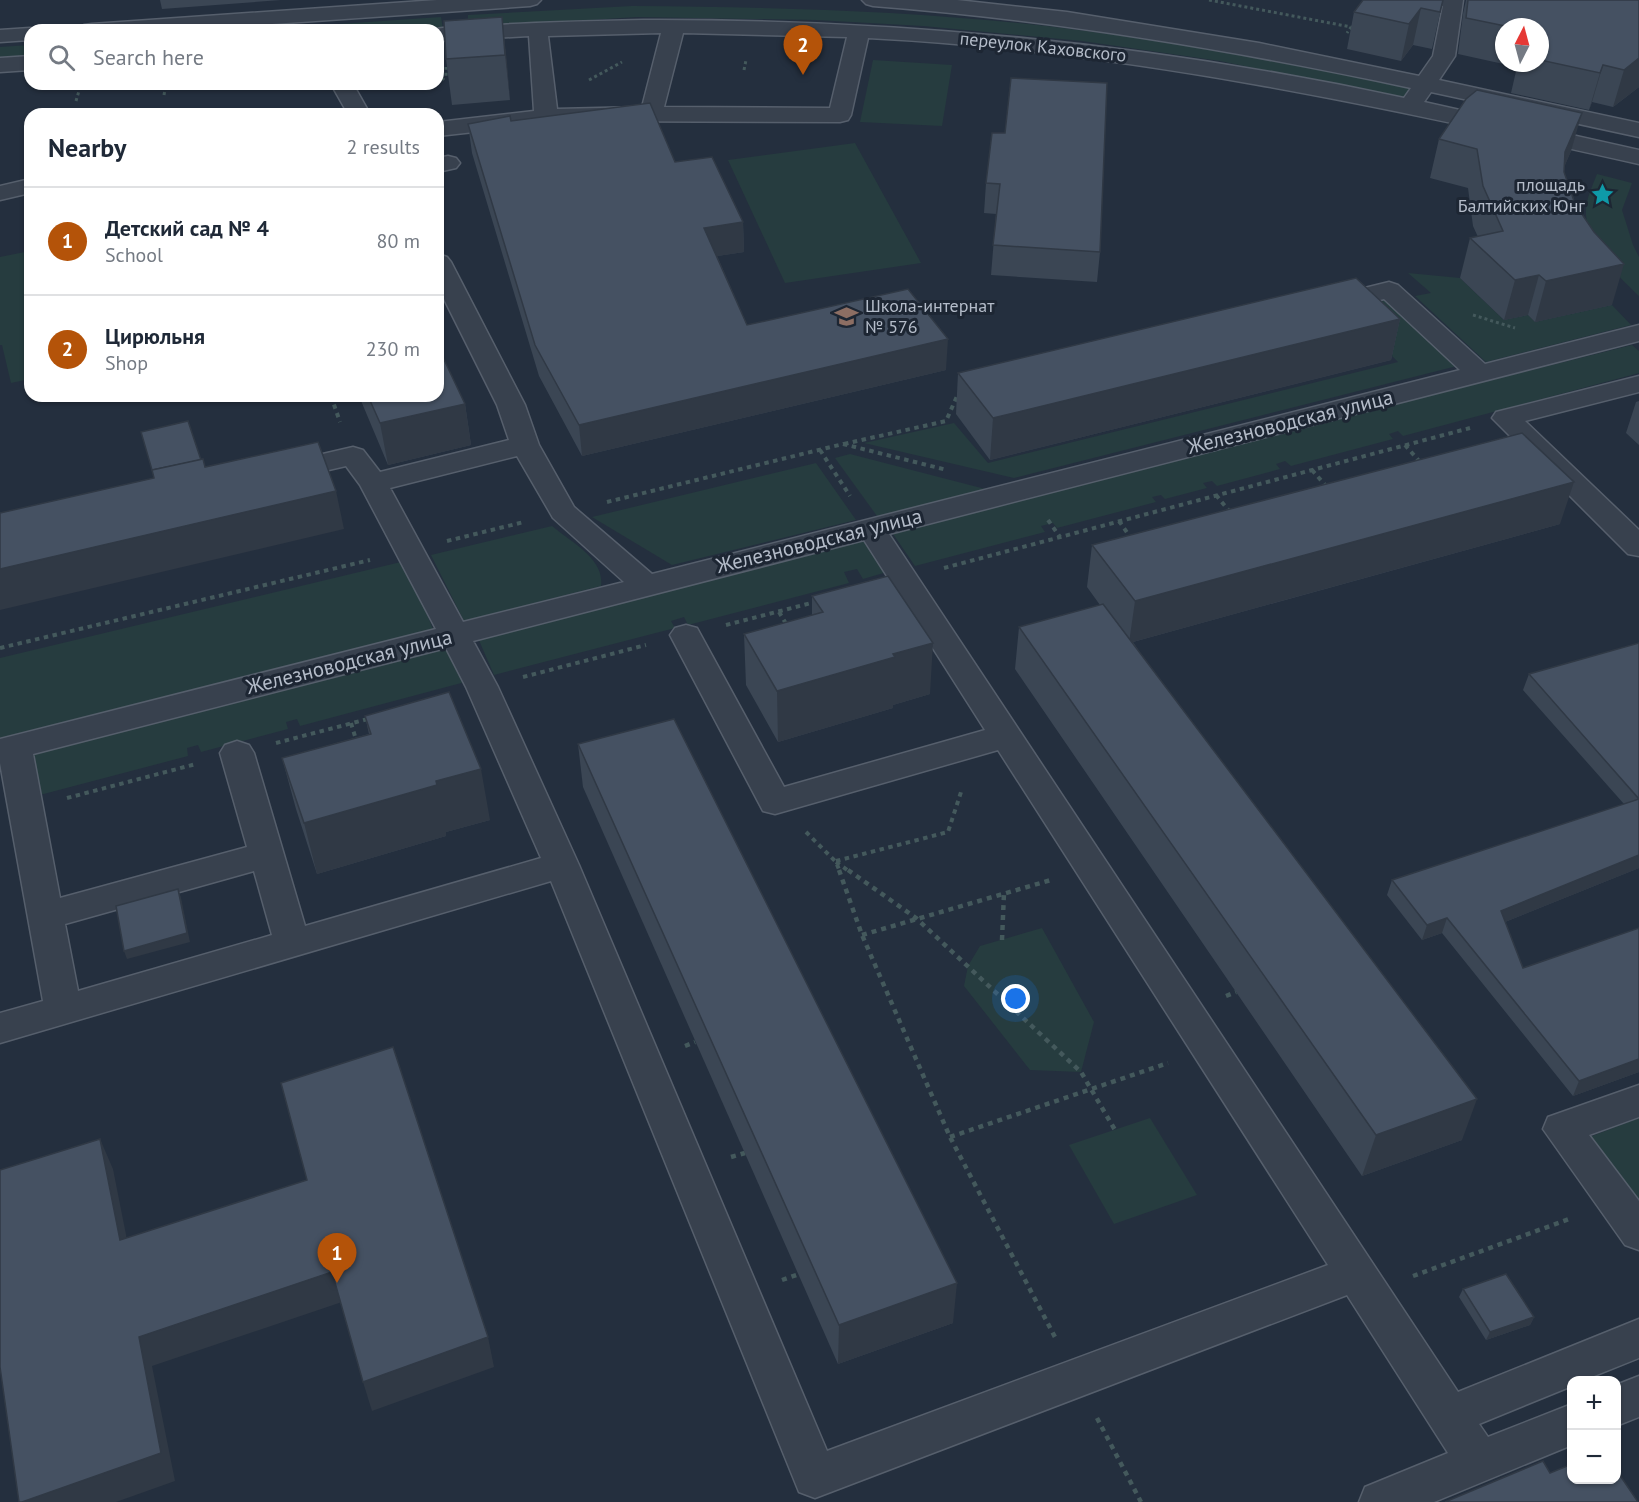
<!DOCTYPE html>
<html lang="en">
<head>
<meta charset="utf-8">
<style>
	body { margin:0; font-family:"PT Sans",sans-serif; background:#f2f2f3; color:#1f2937 }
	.controls { position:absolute; right:18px; bottom:18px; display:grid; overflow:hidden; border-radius:12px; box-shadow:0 2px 4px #0004 }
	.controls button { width:54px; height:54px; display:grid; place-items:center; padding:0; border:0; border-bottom:2px solid #e0e1e3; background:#fff; color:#1f2937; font:30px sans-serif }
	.compass { position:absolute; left:1495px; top:18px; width:54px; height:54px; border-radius:50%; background:#fff; box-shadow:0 2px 4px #0004; rotate:6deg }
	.you { position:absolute; left:1016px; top:999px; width:21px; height:21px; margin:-15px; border:4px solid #fff; border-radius:50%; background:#1a73e8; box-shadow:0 0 0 9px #1a73e833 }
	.badge { display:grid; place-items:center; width:39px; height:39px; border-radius:50%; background:#b45309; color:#fff; font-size:20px; font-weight:700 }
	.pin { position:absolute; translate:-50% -50px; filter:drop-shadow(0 2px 3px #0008) }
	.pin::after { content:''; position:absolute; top:32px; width:21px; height:18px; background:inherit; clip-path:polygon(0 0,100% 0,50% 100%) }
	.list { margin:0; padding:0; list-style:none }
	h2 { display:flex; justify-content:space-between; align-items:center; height:78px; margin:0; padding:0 24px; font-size:26px }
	h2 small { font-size:20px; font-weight:400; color:#747a83 }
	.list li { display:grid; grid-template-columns:39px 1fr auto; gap:18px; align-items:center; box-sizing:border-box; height:108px; padding:0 24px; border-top:2px solid #e0e1e3 }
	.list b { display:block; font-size:22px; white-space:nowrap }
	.list p { margin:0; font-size:20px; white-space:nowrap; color:#747a83 }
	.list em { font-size:20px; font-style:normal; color:#747a83 }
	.icon { flex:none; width:33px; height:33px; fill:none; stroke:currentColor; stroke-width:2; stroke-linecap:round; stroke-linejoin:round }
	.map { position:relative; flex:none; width:1639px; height:1502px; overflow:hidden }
	.search { position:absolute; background:#fff; box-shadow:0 2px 4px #0004; left:24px; top:24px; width:420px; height:66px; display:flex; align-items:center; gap:15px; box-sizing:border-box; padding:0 21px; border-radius:18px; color:#747a83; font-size:22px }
	.panel { position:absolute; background:#fff; box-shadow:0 2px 4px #0004; left:24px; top:108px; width:420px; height:294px; border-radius:18px }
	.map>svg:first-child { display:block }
</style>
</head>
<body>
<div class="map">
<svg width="1639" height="1502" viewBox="0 0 1639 1502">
	<rect width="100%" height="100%" fill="#242f3e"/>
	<g fill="#263c3f">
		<path d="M 632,6 C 784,7 935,11 1086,31 C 1197,45 1307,67 1417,90 L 1410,100 L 1220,61 L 1082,41 L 923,26 L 816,20 L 636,17 L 468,28 L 468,15 Z"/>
		<path d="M 441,17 L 443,29 L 252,30 Z"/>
		<path d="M 30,45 L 30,58 L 0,61 L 0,47 Z"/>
		<path d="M 873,60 L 952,65 L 942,126 L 860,122 Z"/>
		<path d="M 855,143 L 921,263 L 785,283 L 728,160 Z"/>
		<path d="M 1597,174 L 1632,183 L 1622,210 L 1633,245 L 1639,257 L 1639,296 C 1617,275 1589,248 1586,215 C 1585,201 1592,187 1597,174 Z"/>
		<path d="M 30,251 L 30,379 L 11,383 L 2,345 L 0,345 L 0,257 Z"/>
		<path d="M 1408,273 L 1460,278 L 1504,320 L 1528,315 L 1535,322 L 1612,305 L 1631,325 L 1486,362 L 1415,296 L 1431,293 Z"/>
		<path d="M 1382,297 L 1457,366 L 1014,478 L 864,443 L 954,423 L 988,463 L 1398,362 L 1344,307 Z"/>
		<path d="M 1632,345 L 1639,351 L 1639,373 L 1403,436 L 1398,431 L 1389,434 L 1393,439 L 1291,466 L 1285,461 L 1276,464 L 1280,469 L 1217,486 L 1212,481 L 1203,483 L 1207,488 L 1165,499 L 1161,495 L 1152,497 L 1156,502 L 1057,528 L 1053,523 L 1041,526 L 1045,532 L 915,566 L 891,531 Z"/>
		<path d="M 850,454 L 989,490 L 877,516 L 835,458 Z"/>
		<path d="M 816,463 L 856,520 L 672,565 L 592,517 Z"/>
		<path d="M 552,526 C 571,542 605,559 601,586 L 464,621 L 431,555 Z"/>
		<path d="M 866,539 L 887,572 L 863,579 L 857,569 L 844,572 L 849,583 L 688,625 L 684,617 L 671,621 L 675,628 L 494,675 L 478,638 Z"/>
		<path d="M 405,561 L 433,629 L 0,738 L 0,658 Z"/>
		<path d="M 450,645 L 465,682 L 300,726 L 297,719 L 286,722 L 288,729 L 201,752 L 198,745 L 187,748 L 188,756 L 36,796 L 28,753 Z"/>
		<path d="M 1042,928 L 1094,1022 L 1081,1072 L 1030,1070 L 964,986 L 968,966 L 980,946 Z"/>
		<path d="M 1150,1118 L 1197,1195 L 1114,1224 L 1069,1145 Z"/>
		<path d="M 1639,1118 L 1639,1204 L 1587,1138 Z"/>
	</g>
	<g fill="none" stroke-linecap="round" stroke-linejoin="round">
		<defs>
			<g id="minor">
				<path d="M 437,0 L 541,0 L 537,4 L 530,6 L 186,30 L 81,30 L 84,25 L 92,24 Z"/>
				<path d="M 862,0 L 957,0 L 1067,12 L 1259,43 L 1419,76 L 1433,56 L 1443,6 L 1436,4 L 1432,0 L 1463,0 L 1455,56 L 1439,80 L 1639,123 L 1639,137 L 1431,92 L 1424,102 L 1639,150 L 1639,164 C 1384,107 1130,51 868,38 L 851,115 L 848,120 L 840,122 L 573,121 L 438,136 L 438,122 L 534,111 L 529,36 L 438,41 L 438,30 L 432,30 C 452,25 475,26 496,25 C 545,22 594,21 643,20 C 898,19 1154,44 1404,98 L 1411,88 C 1233,50 1055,20 873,6 L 866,4 ZM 661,33 L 642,107 L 557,109 L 548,36 ZM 683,33 L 847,37 L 830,108 L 664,107 Z"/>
				<path d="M 30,28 L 38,30 L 30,30 L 30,40 L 0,42 L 0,30 Z"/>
				<path d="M 30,56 L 30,70 L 0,72 L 0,58 Z"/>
				<path d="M 331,84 L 353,84 L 370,114 L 348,114 Z"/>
				<path d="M 448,156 L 456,158 L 460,163 L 456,168 L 438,172 L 438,158 Z"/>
				<path d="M 30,179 L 30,193 L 0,200 L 0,186 Z"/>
				<path d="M 438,254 L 447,257 L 451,262 L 525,405 L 539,445 L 574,507 L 652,574 L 1460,370 L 1384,299 L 1329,312 L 1320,309 L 1316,304 L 1320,299 L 1389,282 L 1398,285 L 1485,364 L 1639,325 L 1639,341 L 889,534 L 1458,1392 L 1639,1319 L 1639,1358 L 1584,1380 L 1572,1380 L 1572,1386 L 1479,1424 L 1488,1437 L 1572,1404 L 1572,1445 L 1434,1502 L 1359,1502 L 1365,1487 L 1448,1453 L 1347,1295 L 815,1498 L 799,1492 L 551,881 L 0,1043 L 0,1013 L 43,1001 L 0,763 L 0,739 L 436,629 L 360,485 L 346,466 L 281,481 L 271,478 L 267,472 L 271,466 L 353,447 L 363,450 L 380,472 L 509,440 L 497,405 L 438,287 ZM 517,456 L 553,518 L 624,582 L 463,622 L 390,488 ZM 864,540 L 985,730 L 784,787 L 697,628 L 686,625 L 675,628 L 670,635 L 763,811 L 775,814 L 998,750 L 1328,1265 L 827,1451 L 579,865 L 498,687 L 473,641 ZM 446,648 L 466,687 L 541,858 L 305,926 L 254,753 L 249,745 L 237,741 L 225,745 L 220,753 L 247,847 L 60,898 L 33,754 ZM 254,871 L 272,935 L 78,991 L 65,924 Z"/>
				<path d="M 1639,376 L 1639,392 L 1525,421 L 1639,530 L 1639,556 L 1628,554 L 1492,418 L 1496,412 Z"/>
				<path d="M 1639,1085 L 1639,1117 L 1589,1135 L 1639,1201 L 1639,1250 L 1625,1245 L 1543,1129 L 1548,1117 Z"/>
				<path d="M 1639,1376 L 1639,1417 L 1616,1426 L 1616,1385 Z"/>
			</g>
		</defs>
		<use href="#minor" stroke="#565f6c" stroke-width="3"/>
		<g stroke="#44595c" stroke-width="3" stroke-dasharray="3 3" stroke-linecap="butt">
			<path d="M 1209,0 L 1351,27 L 1347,33"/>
			<path d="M 744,70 L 746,60"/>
			<path d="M 442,80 L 446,76 L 446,67"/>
			<path d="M 589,80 L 622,62"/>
			<path d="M 164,95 L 166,84"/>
			<path d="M 76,101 L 81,84"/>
			<path d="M 1473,315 L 1515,328"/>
		</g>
		<g stroke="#44595c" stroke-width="4" stroke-dasharray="4.5 4.5" stroke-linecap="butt">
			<path d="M 331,396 L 340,422"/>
			<path d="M 844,444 L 946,421 L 958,394"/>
			<path d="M 1405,445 L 1420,462"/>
			<path d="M 820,450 L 850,496"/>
			<path d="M 1312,470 L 1326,486"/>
			<path d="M 1216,495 L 1230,512"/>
			<path d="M 607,502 L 843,444 L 947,470"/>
			<path d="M 1048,520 L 1060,537"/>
			<path d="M 1119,521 L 1131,538"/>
			<path d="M 447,541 L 524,522"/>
			<path d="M 944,568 L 1470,428"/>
			<path d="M 779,612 L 788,627"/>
			<path d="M 726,625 L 815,602"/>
			<path d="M 0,648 L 370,560"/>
			<path d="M 523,677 L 646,645"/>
			<path d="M 351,723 L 357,743"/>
			<path d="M 276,743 L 368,719"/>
			<path d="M 67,798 L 196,764"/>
			<path d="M 806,832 L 836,862 L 840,872"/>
			<path d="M 836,861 L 948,832 L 962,789"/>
			<path d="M 836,862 L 850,872"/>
		</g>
		<g stroke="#44595c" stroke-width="4.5" stroke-dasharray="5 5" stroke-linecap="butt">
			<path d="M 839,870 L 862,935 L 950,1137 L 1056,1339"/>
			<path d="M 848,870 L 916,918 L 1081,1072 L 1115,1130"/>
			<path d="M 862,935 L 1051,880"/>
			<path d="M 1002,940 L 1004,893"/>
			<path d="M 1226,996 L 1236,992"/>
			<path d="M 685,1046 L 695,1042"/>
			<path d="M 950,1137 L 1168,1063"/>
			<path d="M 731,1157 L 745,1153"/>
			<path d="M 1413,1276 L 1572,1218"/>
			<path d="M 782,1280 L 799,1274"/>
			<path d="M 1097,1418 L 1141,1502"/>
		</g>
		<use href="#minor" fill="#38414e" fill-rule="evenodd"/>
	</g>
	<g fill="#3b4654" fill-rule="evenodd">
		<path d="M 160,0 L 281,0 L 162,9 Z"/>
		<path d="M 1443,0 L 1432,49 L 1413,45 L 1401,61 L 1347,49 L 1354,12 Z"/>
		<path d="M 1466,0 L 1639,0 L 1639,87 L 1613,107 L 1592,102 L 1589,110 L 1511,93 L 1517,67 L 1458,54 L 1463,14 ZM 1504,27 L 1540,27 L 1540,63 L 1504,63 Z"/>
		<path d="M 502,17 L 510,100 L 452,105 L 446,59 Z"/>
		<path d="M 511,121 L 675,162 L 743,222 L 744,252 L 717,256 L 747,325 L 946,370 L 582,456 L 539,376 L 472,153 L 468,124 Z"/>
		<path d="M 992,133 L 1100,252 L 1097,282 L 991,275 L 996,214 L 984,213 L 986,183 Z"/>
		<path d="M 1439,139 L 1571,151 L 1564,167 L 1564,172 L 1612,305 L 1535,322 L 1528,315 L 1504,320 L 1460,278 L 1470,238 L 1478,237 L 1473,226 L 1468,188 L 1430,178 Z"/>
		<path d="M 1400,319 L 1391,360 L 990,460 L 956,414 L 958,373 Z"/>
		<path d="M 359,396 L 438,396 L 465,404 L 471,445 L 388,465 Z"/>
		<path d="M 1639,401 L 1639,445 L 1626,433 L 1636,402 Z"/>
		<path d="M 1560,524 L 1133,642 L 1462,1140 L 1362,1176 L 1015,669 L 1019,627 L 1100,605 L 1087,587 L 1092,545 Z"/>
		<path d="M 812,596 L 930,694 L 893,705 L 893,708 L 778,742 L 746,685 L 744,634 L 812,615 Z"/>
		<path d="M 1639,643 L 1639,868 L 1505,922 L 1523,968 L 1639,1072 L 1573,1096 L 1442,933 L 1422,940 L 1387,895 L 1392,880 L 1624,804 L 1523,690 L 1529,674 Z"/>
		<path d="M 365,716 L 490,820 L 446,832 L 446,836 L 317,874 L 296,809 L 282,758 L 369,734 Z"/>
		<path d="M 578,744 L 953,1323 L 838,1364 L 583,787 Z"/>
		<path d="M 1463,1289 L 1534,1317 L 1530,1325 L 1486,1340 L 1459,1297 Z"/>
	</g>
	<g fill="#303945">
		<path d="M 1421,8 L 1413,45 L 1401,61 L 1409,24 Z"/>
		<path d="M 502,17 L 507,63 L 510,100 L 505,55 Z"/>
		<path d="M 1639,58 L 1639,87 L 1613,107 L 1624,70 Z"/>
		<path d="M 1603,65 L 1592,102 L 1589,110 L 1600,73 Z"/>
		<path d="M 1582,113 L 1571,151 L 1554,191 L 1565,152 Z"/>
		<path d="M 743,222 L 744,252 L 705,258 L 704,228 Z"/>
		<path d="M 1624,264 L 1612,305 L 1535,322 L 1546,281 Z"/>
		<path d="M 1539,275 L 1528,315 L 1504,320 L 1515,280 Z"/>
		<path d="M 1400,319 L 1391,360 L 990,460 L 993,418 Z"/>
		<path d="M 948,339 L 946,370 L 582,456 L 579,425 Z"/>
		<path d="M 465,404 L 471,445 L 388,465 L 380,423 Z"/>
		<path d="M 1574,482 L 1560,524 L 1129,643 L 1135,601 Z"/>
		<path d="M 336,491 L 344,529 L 0,610 L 0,569 Z"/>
		<path d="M 933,643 L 930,694 L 893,705 L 893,708 L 778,742 L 777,691 L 893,654 Z"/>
		<path d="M 481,769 L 490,820 L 446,832 L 446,836 L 317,874 L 304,823 L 436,781 Z"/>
		<path d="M 1639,855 L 1639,868 L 1495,926 L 1501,911 Z"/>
		<path d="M 178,889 L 181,898 L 190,942 L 127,959 L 124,951 Z"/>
		<path d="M 1447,918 L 1442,933 L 1422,940 L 1427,925 Z"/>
		<path d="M 1639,1059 L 1639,1072 L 1573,1096 L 1579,1081 Z"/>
		<path d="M 1477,1099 L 1462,1140 L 1362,1176 L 1376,1135 Z"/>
		<path d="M 100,1139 L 113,1169 L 133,1270 L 120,1240 Z"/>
		<path d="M 332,1272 L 342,1302 L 152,1366 L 175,1481 L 116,1502 L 22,1502 L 139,1337 Z"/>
		<path d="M 957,1283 L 953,1323 L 838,1364 L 839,1325 Z"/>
		<path d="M 1534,1317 L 1530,1325 L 1486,1340 L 1490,1332 Z"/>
		<path d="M 488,1337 L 494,1367 L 372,1411 L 363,1382 Z"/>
	</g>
	<g fill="#455162" stroke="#303945" stroke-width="1.5">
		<path d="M 1363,0 L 1443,0 L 1440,12 L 1421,8 L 1409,24 L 1354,12 Z"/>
		<path d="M 1468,0 L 1639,0 L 1639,58 L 1624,70 L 1603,65 L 1600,73 L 1540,60 L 1540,39 L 1546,35 L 1540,33 L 1540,27 L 1510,27 L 1466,18 Z"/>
		<path d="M 502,17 L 505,55 L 446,59 L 444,21 Z"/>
		<path d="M 1011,78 L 1107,83 L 1100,252 L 993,245 L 1000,184 L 986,183 L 992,133 L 1005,133 Z"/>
		<path d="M 1477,90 L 1582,113 L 1565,152 L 1564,172 L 1575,204 L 1594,232 L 1624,264 L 1546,281 L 1539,275 L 1515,280 L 1470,238 L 1503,231 L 1483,186 L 1477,149 L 1439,139 L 1466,99 Z"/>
		<path d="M 650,103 L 675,162 L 712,157 L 743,222 L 704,228 L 747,325 L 908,289 L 948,339 L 579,425 L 535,345 L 468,124 L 510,116 L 511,121 Z"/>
		<path d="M 1356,278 L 1400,319 L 993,418 L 958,373 Z"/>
		<path d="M 438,347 L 465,404 L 380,423 L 368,396 L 438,396 Z"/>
		<path d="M 188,421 L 201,460 L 152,470 L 141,432 Z"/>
		<path d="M 1522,433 L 1574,482 L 1135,601 L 1092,545 Z"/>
		<path d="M 318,442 L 336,491 L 0,569 L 0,513 L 154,478 L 152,470 L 203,459 L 205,467 Z"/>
		<path d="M 888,576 L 933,643 L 893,654 L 895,657 L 777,691 L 744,634 L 823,612 L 812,596 Z"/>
		<path d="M 1103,604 L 1477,1099 L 1376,1135 L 1019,627 Z"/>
		<path d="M 1639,643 L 1639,799 L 1529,674 Z"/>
		<path d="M 449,692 L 481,769 L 436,781 L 437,785 L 304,823 L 282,758 L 371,734 L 365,716 Z"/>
		<path d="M 674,719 L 957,1283 L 839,1325 L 578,744 Z"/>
		<path d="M 1639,799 L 1639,855 L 1501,911 L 1523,968 L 1639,928 L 1639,1059 L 1579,1081 L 1447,918 L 1427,925 L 1392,880 Z"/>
		<path d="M 178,889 L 187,933 L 124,951 L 116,906 Z"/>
		<path d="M 393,1047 L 488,1337 L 363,1382 L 332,1272 L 139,1337 L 161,1453 L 22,1502 L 19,1502 L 0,1367 L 0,1170 L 100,1139 L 120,1240 L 307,1180 L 281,1083 Z"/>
		<path d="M 1506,1274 L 1534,1317 L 1490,1332 L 1463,1289 Z"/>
		<path d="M 1543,1461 L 1550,1473 L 1572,1464 L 1572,1479 L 1617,1479 L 1617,1471 L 1638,1502 L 1445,1502 Z"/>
	</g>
	<defs>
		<symbol id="sight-bare" viewBox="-9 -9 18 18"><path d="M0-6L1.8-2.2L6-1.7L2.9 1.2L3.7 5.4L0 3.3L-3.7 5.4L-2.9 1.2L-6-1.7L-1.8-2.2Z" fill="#0f9aa8" stroke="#1d2633" stroke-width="2.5" paint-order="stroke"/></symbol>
		<symbol id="school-bare" viewBox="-9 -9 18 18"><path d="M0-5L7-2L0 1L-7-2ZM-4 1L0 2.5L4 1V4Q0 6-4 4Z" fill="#8d6e63" stroke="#1d2633" stroke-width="2.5" paint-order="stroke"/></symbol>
	</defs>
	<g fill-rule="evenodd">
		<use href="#sight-bare" x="1586" y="178" width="33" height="33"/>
		<use href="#school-bare" x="830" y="300" width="33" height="33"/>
	</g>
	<g text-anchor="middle" stroke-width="6" stroke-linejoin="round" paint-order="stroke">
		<g font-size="18" fill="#b4bcc9" stroke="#1d2633">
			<text transform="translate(1043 47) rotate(6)" y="6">переулок Каховского</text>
		</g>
		<g font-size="18" fill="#b4bcc9" stroke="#1d2633" text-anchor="end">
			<text x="1585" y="191">площадь<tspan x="1585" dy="21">Балтийских Юнг</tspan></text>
			<text x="865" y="312" text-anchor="start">Школа-интернат<tspan x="865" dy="21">№ 576</tspan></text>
		</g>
		<g font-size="21" fill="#b4bcc9" stroke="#1d2633">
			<text transform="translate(1290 422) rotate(-14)" y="7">Железноводская улица</text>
			<text transform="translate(819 541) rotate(-14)" y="7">Железноводская улица</text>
			<text transform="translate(349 662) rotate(-14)" y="7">Железноводская улица</text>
		</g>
	</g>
</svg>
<div class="controls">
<button>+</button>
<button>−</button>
</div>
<svg class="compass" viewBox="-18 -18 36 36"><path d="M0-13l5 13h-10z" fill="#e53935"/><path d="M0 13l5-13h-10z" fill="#747a83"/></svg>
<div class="you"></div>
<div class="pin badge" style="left:337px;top:1283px">1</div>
<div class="pin badge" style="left:803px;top:75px">2</div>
<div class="search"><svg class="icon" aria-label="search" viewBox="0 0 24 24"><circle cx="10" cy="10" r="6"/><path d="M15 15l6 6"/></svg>Search here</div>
<section class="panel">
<h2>Nearby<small>2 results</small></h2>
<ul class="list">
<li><span class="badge">1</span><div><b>Детский сад № 4</b><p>School</p></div><em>80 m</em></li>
<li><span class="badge">2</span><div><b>Цирюльня</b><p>Shop</p></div><em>230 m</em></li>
</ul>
</section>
</div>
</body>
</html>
